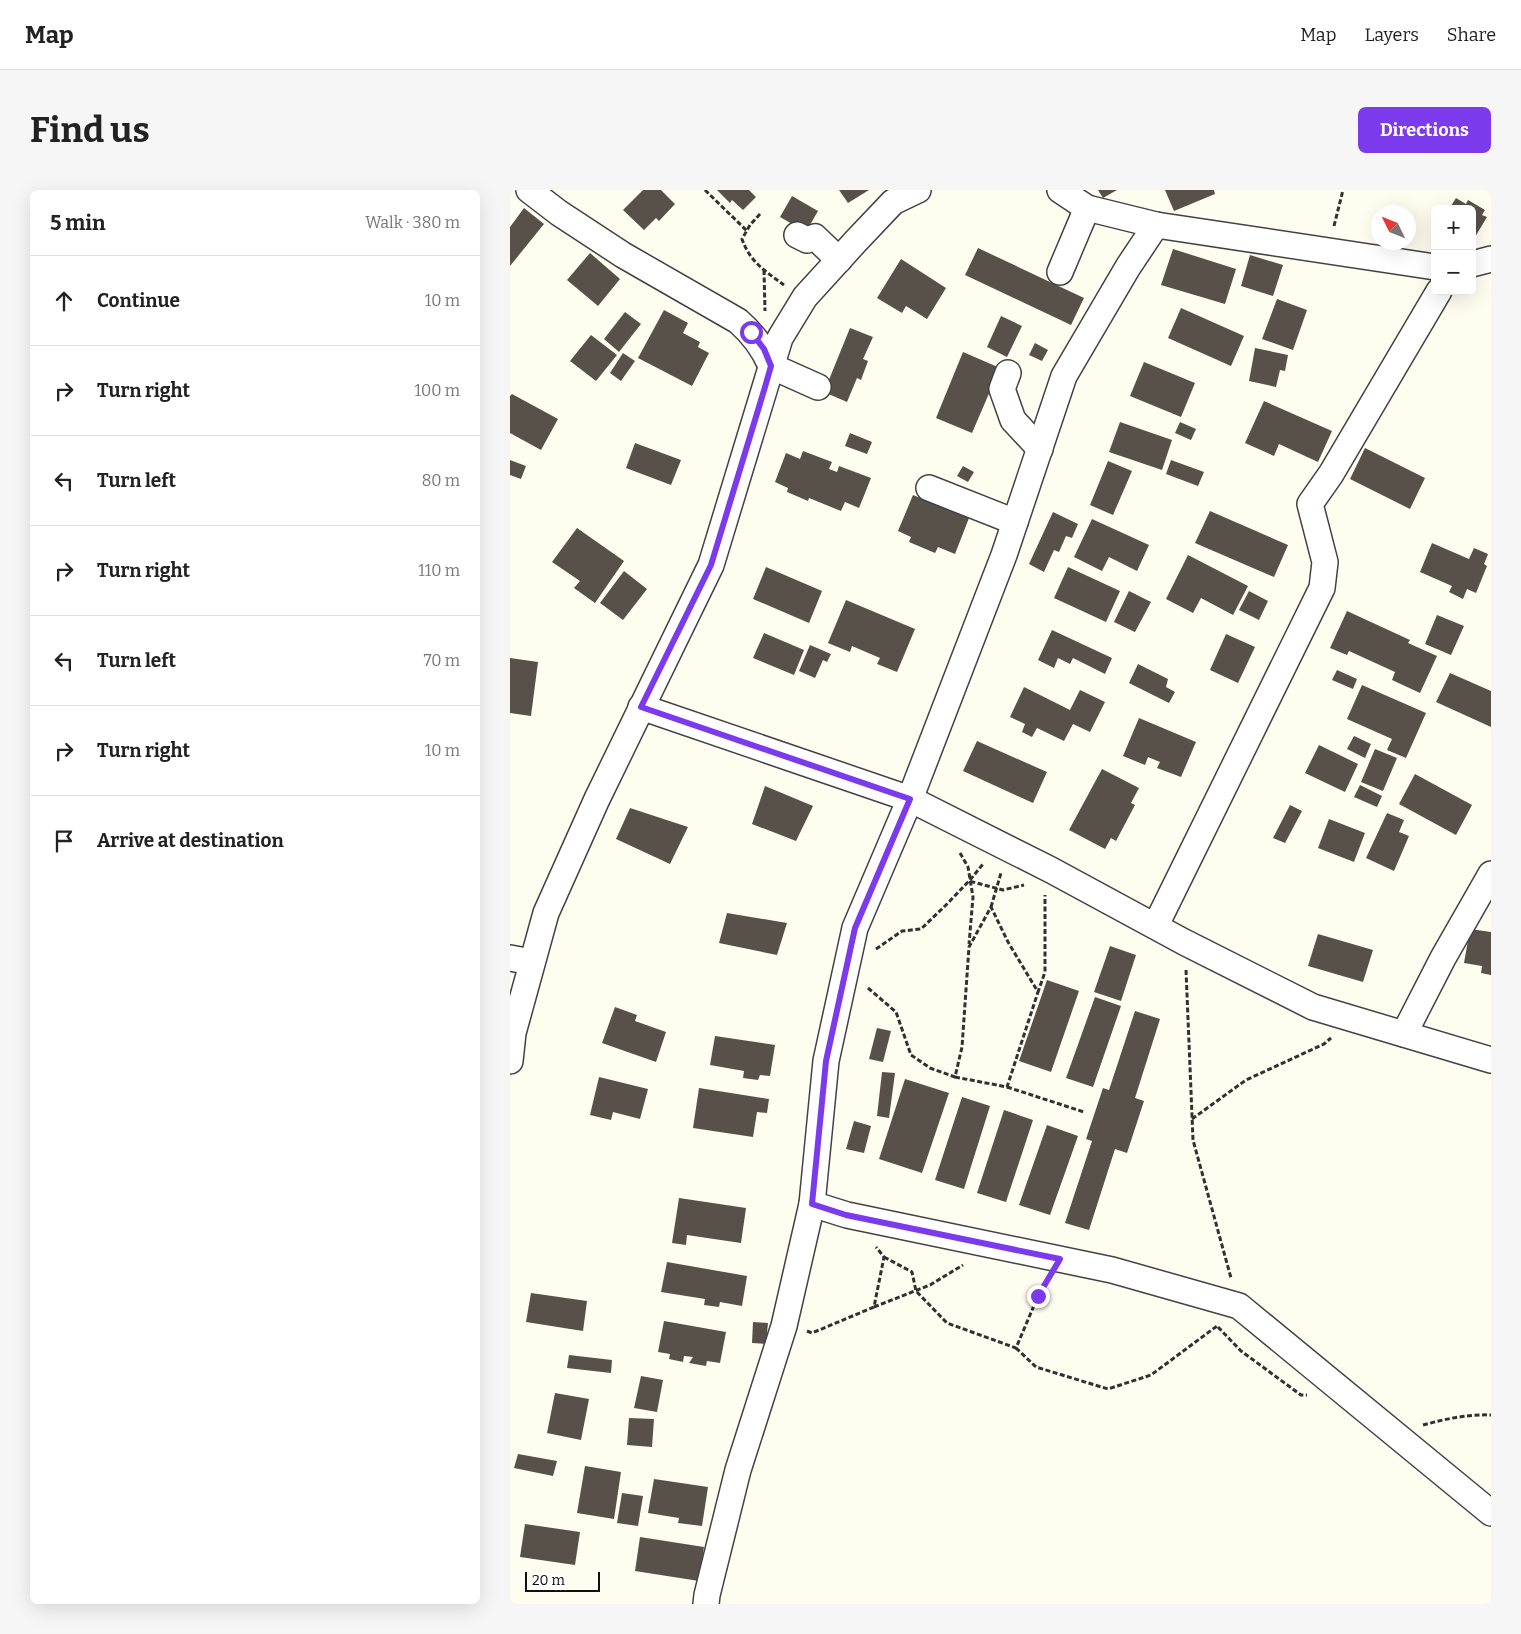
<!DOCTYPE html>
<html lang="en">
<head>
<meta charset="utf-8">
<style>
	body { margin:0; font-family:Bitter,serif; background:#f6f6f6; color:#222 }
	.controls { position:absolute; right:15px; top:15px; display:grid; overflow:hidden; border-radius:8px; box-shadow:0 5px 20px #0002 }
	.controls button { width:45px; height:45px; display:grid; place-items:center; padding:0; border:0; border-bottom:1px solid #e0e0e0; background:#fff; color:#222; font:25px sans-serif }
	.compass { position:absolute; left:861px; top:15px; width:45px; height:45px; border-radius:50%; background:#fff; box-shadow:0 5px 20px #0002; rotate:313deg }
	.scale { position:absolute; left:15px; bottom:12px; width:75px; box-sizing:border-box; padding-left:5px; border:2px solid #0f0f0f; border-top:0; font-size:14px; line-height:18px; white-space:nowrap; color:#0f0f0f; -webkit-text-stroke:4px #fff; paint-order:stroke }
	.stop { position:absolute; width:15px; height:15px; margin:-11px; border:4px solid #7c3aed; border-radius:50%; background:#fff }
	.stop.end { background:#7c3aed; border-color:#fff; box-shadow:0 1px 5px #0008 }
	.list { margin:0; padding:0; list-style:none }
	h2 { display:flex; justify-content:space-between; align-items:center; height:65px; margin:0; padding:0 20px; font-size:21px }
	h2 small { font-size:16px; font-weight:400; color:#767676 }
	.list li { display:grid; grid-template-columns:32px 1fr auto; gap:15px; align-items:center; box-sizing:border-box; height:90px; padding:0 20px; border-top:1px solid #e0e0e0 }
	.list b { display:block; font-size:19px; white-space:nowrap }
	.list em { font-size:16px; font-style:normal; color:#767676 }
	.icon { flex:none; width:28px; height:28px; fill:none; stroke:currentColor; stroke-width:2; stroke-linecap:round; stroke-linejoin:round }
	.map { position:relative; flex:none; width:981px; height:1414px; overflow:hidden; border-radius:8px }
	header { display:flex; align-items:center; gap:30px; box-sizing:border-box; height:70px; padding:0 25px; background:#fff; border-bottom:1px solid #e0e0e0 }
	header strong { font-size:24px }
	nav { display:flex; gap:28px; margin-inline-start:auto; font-size:18px }
	.intro { display:flex; align-items:center; justify-content:space-between; box-sizing:border-box; height:120px; padding:0 30px }
	h1 { margin:0; font-size:35px }
	.button { padding:12px 22px; border-radius:8px; background:#7c3aed; color:#fff; font-size:18px; font-weight:700 }
	main { display:flex; gap:30px; padding:0 30px }
	aside { flex:1; background:#fff; border-radius:8px; box-shadow:0 5px 20px #0002 }
	.map>svg:first-child { display:block }
</style>
</head>
<body>
<header>
<strong>Map</strong>
<nav><a>Map</a><a>Layers</a><a>Share</a></nav>
</header>
<div class="intro"><h1>Find us</h1><a class="button">Directions</a></div>
<main>
<aside>
<h2>5 min<small>Walk · 380 m</small></h2>
<ul class="list">
<li><svg class="icon" aria-label="ahead" viewBox="0 0 24 24"><path d="M12 20V5M6 11l6-6 6 6"/></svg><div><b>Continue</b></div><em>10 m</em></li>
<li><svg class="icon" aria-label="right" viewBox="0 0 24 24"><path d="M7 20v-9h11M14 6l5 5-5 5"/></svg><div><b>Turn right</b></div><em>100 m</em></li>
<li><svg class="icon" aria-label="left" viewBox="0 0 24 24"><path d="M17 20v-9H6M10 6l-5 5 5 5"/></svg><div><b>Turn left</b></div><em>80 m</em></li>
<li><svg class="icon" aria-label="right" viewBox="0 0 24 24"><path d="M7 20v-9h11M14 6l5 5-5 5"/></svg><div><b>Turn right</b></div><em>110 m</em></li>
<li><svg class="icon" aria-label="left" viewBox="0 0 24 24"><path d="M17 20v-9H6M10 6l-5 5 5 5"/></svg><div><b>Turn left</b></div><em>70 m</em></li>
<li><svg class="icon" aria-label="right" viewBox="0 0 24 24"><path d="M7 20v-9h11M14 6l5 5-5 5"/></svg><div><b>Turn right</b></div><em>10 m</em></li>
<li><svg class="icon" aria-label="arrive" viewBox="0 0 24 24"><path d="M6 21V4h12l-3 4 3 4H6"/></svg><div><b>Arrive at destination</b></div></li>
</ul>
</aside>
<div class="map">
<svg width="981" height="1414" viewBox="0 0 981 1414">
	<rect width="100%" height="100%" fill="#fffdf0"/>
	<g fill="#58514a">
		<path d="M 133,0 L 151,0 L 165,14 L 149,31 L 146,28 L 134,40 L 113,20 Z"/>
		<path d="M 207,0 L 239,0 L 246,7 L 233,20 L 222,10 L 220,13 Z"/>
		<path d="M 329,0 L 359,0 L 338,13 Z"/>
		<path d="M 588,0 L 607,0 L 593,8 Z"/>
		<path d="M 655,0 L 704,0 L 705,4 L 664,21 Z"/>
		<path d="M 282,6 L 308,21 L 296,42 L 270,27 Z"/>
		<path d="M 946,8 L 956,14 L 958,10 L 975,20 L 972,25 L 977,27 L 962,52 L 962,19 L 939,19 Z"/>
		<path d="M 14,18 L 34,34 L 0,76 L 0,37 Z"/>
		<path d="M 468,58 L 574,108 L 561,135 L 455,85 Z"/>
		<path d="M 663,59 L 726,79 L 715,114 L 651,95 Z"/>
		<path d="M 80,63 L 110,89 L 88,116 L 57,90 Z"/>
		<path d="M 740,65 L 773,75 L 763,106 L 731,96 Z"/>
		<path d="M 391,69 L 436,98 L 417,129 L 396,116 L 392,123 L 367,108 Z"/>
		<path d="M 767,109 L 797,120 L 783,160 L 752,149 Z"/>
		<path d="M 671,118 L 734,146 L 721,176 L 658,148 Z"/>
		<path d="M 154,120 L 178,133 L 173,143 L 190,152 L 188,157 L 199,163 L 182,196 L 128,168 Z"/>
		<path d="M 115,122 L 131,134 L 109,162 L 94,149 Z"/>
		<path d="M 491,126 L 512,136 L 497,167 L 477,157 Z"/>
		<path d="M 340,138 L 363,147 L 353,169 L 358,171 L 351,190 L 347,188 L 337,212 L 314,202 Z"/>
		<path d="M 81,145 L 107,165 L 86,191 L 60,171 Z"/>
		<path d="M 525,153 L 538,160 L 532,171 L 519,165 Z"/>
		<path d="M 745,158 L 778,165 L 775,181 L 770,180 L 766,197 L 739,191 Z"/>
		<path d="M 453,162 L 490,178 L 462,243 L 426,228 Z"/>
		<path d="M 113,163 L 125,171 L 111,191 L 100,183 Z"/>
		<path d="M 634,172 L 685,193 L 671,227 L 620,206 Z"/>
		<path d="M 2,204 L 48,229 L 31,260 L 0,243 L 0,206 Z"/>
		<path d="M 754,211 L 822,241 L 808,272 L 769,254 L 764,266 L 735,253 Z"/>
		<path d="M 610,232 L 662,250 L 652,280 L 599,262 Z"/>
		<path d="M 670,232 L 686,239 L 681,250 L 665,243 Z"/>
		<path d="M 340,243 L 362,252 L 357,264 L 335,256 Z"/>
		<path d="M 125,253 L 171,270 L 161,295 L 116,278 Z"/>
		<path d="M 855,258 L 915,288 L 900,319 L 840,289 Z"/>
		<path d="M 293,261 L 322,272 L 319,279 L 327,282 L 329,276 L 361,288 L 349,318 L 335,312 L 331,321 L 299,308 L 298,311 L 277,302 L 278,298 L 265,292 L 276,263 L 290,269 Z"/>
		<path d="M 0,270 L 16,276 L 11,289 L 0,285 Z"/>
		<path d="M 661,270 L 694,282 L 688,296 L 656,284 Z"/>
		<path d="M 598,271 L 622,281 L 603,325 L 580,315 Z"/>
		<path d="M 453,276 L 464,282 L 458,292 L 447,286 Z"/>
		<path d="M 403,305 L 459,328 L 445,364 L 428,357 L 425,363 L 399,352 L 401,347 L 388,341 Z"/>
		<path d="M 700,321 L 778,355 L 764,387 L 685,353 Z"/>
		<path d="M 543,322 L 568,334 L 562,348 L 556,346 L 549,362 L 544,360 L 534,382 L 519,374 Z"/>
		<path d="M 582,329 L 639,355 L 627,381 L 599,367 L 592,381 L 564,367 Z"/>
		<path d="M 67,338 L 114,371 L 85,413 L 64,398 L 70,391 L 42,372 Z"/>
		<path d="M 922,353 L 959,369 L 964,358 L 978,364 L 974,374 L 977,376 L 966,403 L 957,399 L 953,409 L 939,402 L 942,396 L 910,382 Z"/>
		<path d="M 678,365 L 738,396 L 723,425 L 691,408 L 683,423 L 656,409 Z"/>
		<path d="M 256,377 L 312,401 L 299,433 L 243,409 Z"/>
		<path d="M 558,377 L 610,401 L 596,432 L 544,408 Z"/>
		<path d="M 114,381 L 137,399 L 113,430 L 90,413 Z"/>
		<path d="M 619,401 L 641,412 L 625,442 L 604,432 Z"/>
		<path d="M 739,401 L 758,411 L 749,430 L 729,420 Z"/>
		<path d="M 336,410 L 405,439 L 387,482 L 367,474 L 370,468 L 342,456 L 340,462 L 318,453 Z"/>
		<path d="M 837,421 L 900,450 L 898,453 L 927,466 L 910,503 L 882,490 L 885,482 L 839,461 L 837,465 L 820,458 Z"/>
		<path d="M 927,425 L 954,436 L 941,465 L 915,454 Z"/>
		<path d="M 542,440 L 602,468 L 595,484 L 563,468 L 560,474 L 548,468 L 544,478 L 528,470 Z"/>
		<path d="M 254,443 L 294,460 L 284,485 L 243,468 Z"/>
		<path d="M 716,444 L 745,457 L 728,493 L 700,480 Z"/>
		<path d="M 300,455 L 321,464 L 317,472 L 313,470 L 305,488 L 289,481 Z"/>
		<path d="M 0,468 L 28,472 L 21,526 L 0,523 Z"/>
		<path d="M 628,474 L 658,489 L 656,497 L 665,502 L 659,513 L 619,493 Z"/>
		<path d="M 827,480 L 847,489 L 843,499 L 822,490 Z"/>
		<path d="M 940,483 L 981,501 L 981,537 L 926,512 Z"/>
		<path d="M 852,495 L 916,523 L 896,568 L 877,560 L 882,549 L 837,529 Z"/>
		<path d="M 514,497 L 560,520 L 570,500 L 595,512 L 580,542 L 563,534 L 554,551 L 527,538 L 522,547 L 512,542 L 515,534 L 500,527 Z"/>
		<path d="M 629,528 L 686,552 L 671,587 L 647,578 L 650,572 L 638,567 L 635,575 L 613,566 Z"/>
		<path d="M 844,546 L 861,554 L 855,568 L 837,559 Z"/>
		<path d="M 467,551 L 537,582 L 523,613 L 453,581 Z"/>
		<path d="M 809,555 L 848,574 L 835,602 L 795,583 Z"/>
		<path d="M 865,559 L 887,568 L 873,601 L 851,592 Z"/>
		<path d="M 592,579 L 629,598 L 621,613 L 625,615 L 606,651 L 601,648 L 595,659 L 559,640 Z"/>
		<path d="M 905,584 L 962,615 L 946,645 L 889,614 Z"/>
		<path d="M 850,595 L 872,606 L 867,617 L 844,607 Z"/>
		<path d="M 255,596 L 303,616 L 286,651 L 242,634 Z"/>
		<path d="M 780,615 L 792,621 L 775,653 L 763,648 Z"/>
		<path d="M 120,618 L 178,637 L 160,674 L 106,649 Z"/>
		<path d="M 877,623 L 894,630 L 889,642 L 899,646 L 884,681 L 856,668 Z"/>
		<path d="M 819,629 L 855,643 L 844,672 L 808,658 Z"/>
		<path d="M 217,723 L 277,733 L 267,765 L 209,753 Z"/>
		<path d="M 960,739 L 981,742 L 981,785 L 971,783 L 972,776 L 954,773 Z"/>
		<path d="M 808,744 L 863,760 L 853,792 L 798,776 Z"/>
		<path d="M 600,756 L 626,765 L 611,811 L 584,802 Z"/>
		<path d="M 537,790 L 569,801 L 541,882 L 509,871 Z"/>
		<path d="M 585,807 L 611,816 L 583,897 L 556,888 Z"/>
		<path d="M 105,817 L 127,825 L 125,831 L 156,842 L 146,872 L 92,853 Z"/>
		<path d="M 625,821 L 650,829 L 625,908 L 634,911 L 617,963 L 605,959 L 579,1040 L 555,1033 L 582,951 L 576,949 L 593,898 L 599,900 Z"/>
		<path d="M 367,838 L 381,841 L 373,872 L 359,869 Z"/>
		<path d="M 205,846 L 265,855 L 260,886 L 250,885 L 248,890 L 233,888 L 234,881 L 200,875 Z"/>
		<path d="M 372,882 L 385,883 L 379,928 L 367,926 Z"/>
		<path d="M 89,887 L 138,899 L 130,929 L 103,922 L 101,930 L 80,925 Z"/>
		<path d="M 395,889 L 439,903 L 412,983 L 369,969 Z"/>
		<path d="M 189,898 L 259,909 L 257,923 L 247,922 L 243,947 L 183,938 Z"/>
		<path d="M 452,907 L 480,916 L 454,999 L 425,990 Z"/>
		<path d="M 494,920 L 523,930 L 496,1012 L 467,1003 Z"/>
		<path d="M 344,931 L 361,936 L 354,963 L 336,959 Z"/>
		<path d="M 537,935 L 568,946 L 540,1025 L 509,1015 Z"/>
		<path d="M 169,1008 L 236,1018 L 231,1053 L 177,1045 L 176,1055 L 162,1053 Z"/>
		<path d="M 157,1072 L 237,1086 L 232,1116 L 210,1112 L 209,1117 L 194,1115 L 195,1109 L 151,1102 Z"/>
		<path d="M 21,1103 L 77,1111 L 73,1141 L 16,1132 Z"/>
		<path d="M 154,1131 L 216,1142 L 210,1173 L 197,1171 L 196,1176 L 179,1173 L 183,1167 L 174,1166 L 173,1172 L 159,1169 L 160,1164 L 148,1162 Z"/>
		<path d="M 243,1132 L 258,1133 L 256,1154 L 242,1153 Z"/>
		<path d="M 59,1165 L 102,1170 L 101,1183 L 57,1178 Z"/>
		<path d="M 131,1186 L 153,1190 L 147,1222 L 124,1218 Z"/>
		<path d="M 45,1203 L 79,1209 L 71,1250 L 37,1243 Z"/>
		<path d="M 119,1228 L 144,1229 L 142,1257 L 117,1255 Z"/>
		<path d="M 8,1264 L 47,1271 L 43,1286 L 4,1278 Z"/>
		<path d="M 75,1276 L 111,1282 L 104,1329 L 67,1323 Z"/>
		<path d="M 144,1289 L 198,1297 L 192,1336 L 168,1333 L 169,1328 L 138,1323 Z"/>
		<path d="M 112,1303 L 133,1306 L 128,1336 L 107,1333 Z"/>
		<path d="M 15,1334 L 70,1342 L 65,1375 L 10,1367 Z"/>
		<path d="M 130,1347 L 194,1357 L 189,1391 L 125,1381 Z"/>
	</g>
	<g fill="none" stroke-linecap="round" stroke-linejoin="round">
		<defs>
			<g id="minor">
				<path d="M 19,0 L 49,23 L 113,65 L 228,131 C 243,144 253,157 261,176 L 308,197"/>
				<path d="M 550,0 L 577,18 L 646,35 L 925,77"/>
				<path d="M 287,45 L 297,50 L 305,47 L 329,70"/>
				<path d="M 962,74 L 981,69"/>
				<path d="M 550,82 L 577,18"/>
				<path d="M 498,183 L 492,199 L 503,230 L 530,259"/>
				<path d="M 419,298 L 505,332"/>
				<path d="M 131,517 L 400,609 L 541,680 L 674,752 L 803,817 L 981,870"/>
				<path d="M 646,735 L 812,398 L 815,372 L 800,314 L 821,284 L 929,101"/>
				<path d="M 0,768 L 22,772"/>
				<path d="M 894,844 L 933,768 L 981,684"/>
				<path d="M 0,871 L 3,843 L 36,723 L 87,609 L 201,375 L 270,148 L 295,107 L 346,51 L 383,12 L 408,0"/>
				<path d="M 302,1014 L 337,1025 L 602,1080 L 729,1116 L 981,1323"/>
				<path d="M 196,1414 L 197,1405 L 228,1280 L 274,1136 L 302,1014 L 316,871 L 345,738 L 400,609 L 494,365 L 554,186 L 618,77 L 646,35"/>
			</g>
		</defs>
		<use href="#minor" stroke="#424242" stroke-width="28"/>
		<g stroke="#313131" stroke-width="3" stroke-dasharray="5 2.5" stroke-linecap="butt">
			<path d="M 195,0 L 237,41"/>
			<path d="M 250,24 L 240,35 L 232,49 C 240,72 255,81 274,95"/>
			<path d="M 824,36 L 833,0"/>
			<path d="M 254,80 L 255,121"/>
			<path d="M 450,663 L 458,677 L 463,707 L 459,754"/>
			<path d="M 460,690 L 473,674"/>
			<path d="M 481,717 L 491,683"/>
			<path d="M 366,759 L 392,741 L 411,739 L 436,715 L 459,691 L 493,700 L 514,695"/>
			<path d="M 676,780 L 683,950 L 721,1088"/>
			<path d="M 358,798 L 386,822 L 401,865 L 420,878 L 445,887 L 452,857 L 459,757 L 481,717 L 498,752 L 528,802 L 535,782 L 535,705"/>
			<path d="M 445,887 L 497,897 L 528,802"/>
			<path d="M 497,897 L 574,922"/>
			<path d="M 682,929 L 736,890 L 814,854 L 821,848"/>
			<path d="M 374,1067 L 402,1082 L 406,1101 L 437,1133 L 506,1158 L 528,1106 L 537,1091"/>
			<path d="M 364,1117 L 420,1095 L 453,1075"/>
			<path d="M 708,1137 L 731,1161 L 791,1205 L 797,1205"/>
			<path d="M 297,1141 L 302,1143 L 364,1117 L 374,1067 L 366,1057"/>
			<path d="M 506,1158 L 526,1177 L 598,1199 L 641,1185 L 707,1136"/>
			<path d="M 913,1235 C 935,1229 958,1224 981,1225"/>
		</g>
		<use href="#minor" stroke="#fff" stroke-width="25"/>
	</g>
	<g fill="none" stroke-linecap="round" stroke-linejoin="round">
		<path stroke="#7c3aed" stroke-width="6" d="M 241,142 L 254,159 L 261,176 L 255,197 L 201,375 L 131,517 L 400,609 L 345,738 L 316,871 L 302,1014 L 336,1025 L 550,1069 L 528,1106"/>
	</g>
</svg>
<div class="controls">
<button>+</button>
<button>−</button>
</div>
<svg class="compass" viewBox="-18 -18 36 36"><path d="M0-13l5 13h-10z" fill="#e53935"/><path d="M0 13l5-13h-10z" fill="#767676"/></svg>
<div class="scale">20 m</div>
<div class="stop" style="left:241px;top:142px"></div>
<div class="stop end" style="left:528px;top:1106px"></div>
</div>
</main>
</body>
</html>
